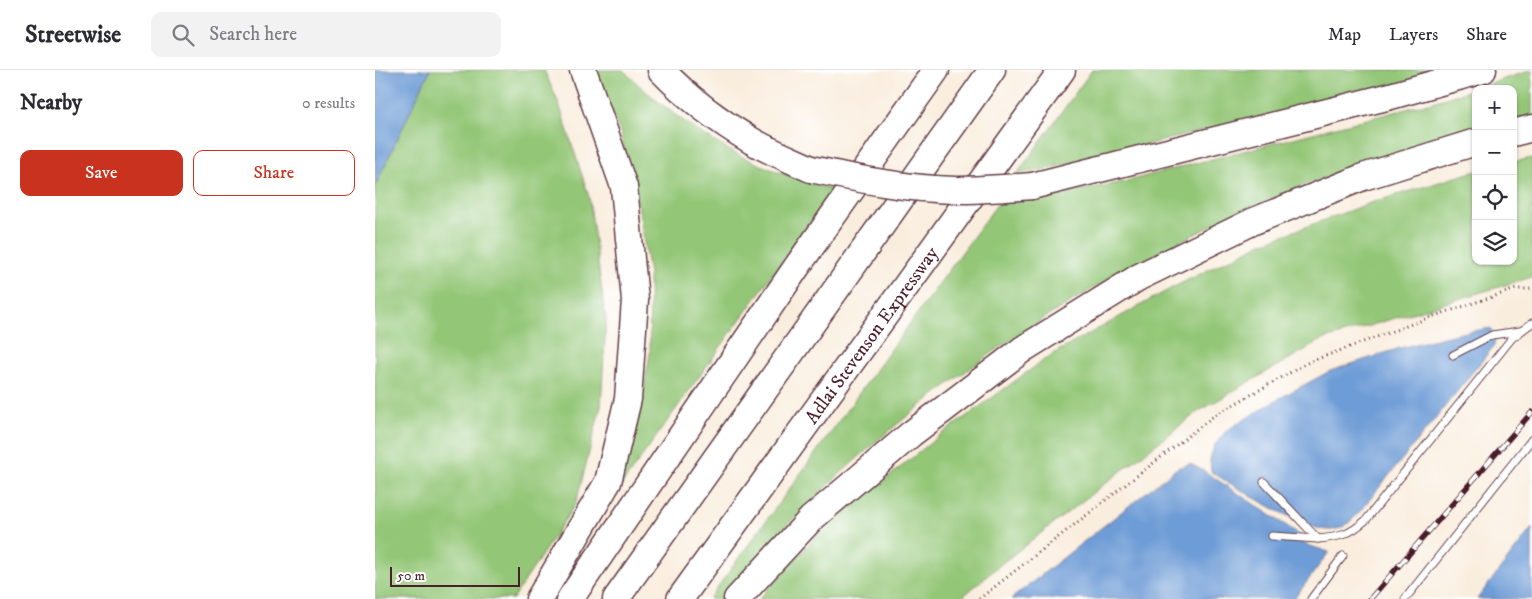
<!DOCTYPE html>
<html lang="en">
<head>
<meta charset="utf-8">
<style>
	body { margin:0; font-family:"IM FELL DW Pica",serif; background:#f2f2f3; color:#2b2b33 }
	.controls { position:absolute; right:15px; top:15px; display:grid; overflow:hidden; border-radius:10px; box-shadow:0 1px 4px #0004 }
	.controls button { width:45px; height:45px; display:grid; place-items:center; padding:0; border:0; border-bottom:1px solid #e1e1e2; background:#fff; color:#2b2b33; font:25px sans-serif }
	.scale { position:absolute; left:15px; bottom:12px; width:130px; box-sizing:border-box; padding-left:5px; border:2px solid #4a1f2b; border-top:0; font-size:14px; line-height:18px; white-space:nowrap; color:#4a1f2b; -webkit-text-stroke:4px #fff; paint-order:stroke }
	.list { margin:0; padding:0; list-style:none }
	h2 { display:flex; justify-content:space-between; align-items:center; height:65px; margin:0; padding:0 20px; font-size:21px }
	h2 small { font-size:16px; font-weight:400; color:#7c7c81 }
	.actions { display:flex; gap:10px; padding:15px 20px }
	.actions a { flex:1; padding:11px 0; border:1px solid #c8321e; border-radius:10px; text-align:center; font-size:18px; color:#c8321e }
	.actions .main { background:#c8321e; color:#fff }
	.icon { flex:none; width:28px; height:28px; fill:none; stroke:currentColor; stroke-width:2; stroke-linecap:round; stroke-linejoin:round }
	.map { position:relative; flex:none; width:1157px; height:529px; overflow:hidden }
	header { display:flex; align-items:center; gap:30px; box-sizing:border-box; height:70px; padding:0 25px; background:#fff; border-bottom:1px solid #e1e1e2 }
	header strong { font-size:24px }
	nav { display:flex; gap:28px; margin-inline-start:auto; font-size:18px }
	.search { width:350px; height:45px; background:#f2f2f3; display:flex; align-items:center; gap:12px; box-sizing:border-box; padding:0 18px; border-radius:10px; color:#7c7c81; font-size:19px }
	main { display:flex }
	aside { flex:1; background:#fff }
	.map>svg:first-child { display:block }
</style>
</head>
<body>
<header>
<strong>Streetwise</strong>
<div class="search"><svg class="icon" aria-label="search" viewBox="0 0 24 24"><circle cx="10" cy="10" r="6"/><path d="M15 15l6 6"/></svg>Search here</div>
<nav><a>Map</a><a>Layers</a><a>Share</a></nav>
</header>
<main>
<aside>
<h2>Nearby<small>0 results</small></h2>
<ul class="list">
</ul>
<div class="actions"><a class="main">Save</a><a>Share</a></div>
</aside>
<div class="map">
<svg width="1157" height="529" viewBox="0 0 1157 529">
	<rect width="100%" height="100%" fill="#fff"/>
	<filter id="ink" filterUnits="userSpaceOnUse"><feTurbulence type="fractalNoise" baseFrequency=".02" numOctaves="2"/><feDisplacementMap in="SourceGraphic" scale="10" xChannelSelector="R" yChannelSelector="G"/><feConvolveMatrix kernelMatrix="1 2 1 2 8 2 1 2 1" color-interpolation-filters="sRGB"/></filter>
	<filter id="wash" filterUnits="userSpaceOnUse"><feTurbulence type="fractalNoise" baseFrequency=".0096" numOctaves="4" result="noise"/><feDisplacementMap in="SourceGraphic" scale="20" xChannelSelector="R" yChannelSelector="G"/><feGaussianBlur stdDeviation="1.12" result="paint"/><feColorMatrix in="noise" values="0 0 0 0 0 0 0 0 0 0 0 0 0 0 0 0 0 1.4 0 .05"/><feComposite in="paint" operator="in"/></filter>
	<g filter="url(#wash)">
		<rect width="100%" height="100%" fill="#f9eddd"/>
		<g fill="#93c676" stroke="#6e7250">
			<path d="M 55,0 L 169,0 L 184,34 L 214,127 L 231,251 L 226,336 L 201,433 L 138,529 L 0,529 L 0,116 Z"/>
			<path d="M 219,0 L 248,0 C 281,33 336,74 379,92 C 402,102 434,113 458,120 L 225,445 L 263,352 L 275,283 L 274,204 L 263,134 L 245,62 Z"/>
			<path d="M 717,0 L 1077,0 L 668,100 L 642,104 Z"/>
			<path d="M 1157,0 L 1157,46 L 1138,50 L 1138,19 L 1101,19 L 1101,60 C 1034,80 967,99 903,126 C 724,202 556,310 419,448 C 393,474 370,502 346,529 L 334,529 L 623,133 L 665,128 L 748,112 L 1058,32 Z"/>
			<path d="M 1157,88 L 1157,207 L 947,270 L 824,341 L 626,494 L 585,529 L 384,529 L 442,465 L 564,366 L 676,285 L 795,219 L 887,173 L 995,133 L 1101,101 L 1101,191 L 1138,191 L 1138,92 Z"/>
		</g>
		<g fill="#6e9cd6" stroke="#5c5e80">
			<path d="M 0,0 L 55,0 L 0,116 Z"/>
			<path d="M 1116,258 L 1120,269 L 1119,276 L 982,445 C 974,453 968,459 956,460 C 931,462 862,417 836,402 L 835,390 L 839,376 L 852,360 L 903,329 L 955,301 L 1025,278 L 1081,264 Z"/>
			<path d="M 815,394 L 829,401 L 921,462 L 929,474 L 954,482 L 919,529 L 636,529 L 802,398 Z"/>
			<path d="M 1157,458 L 1157,529 L 1102,529 Z"/>
		</g>
	</g>
	<g filter="url(#ink)">
		<g fill="none" stroke-linecap="round" stroke-linejoin="round">
			<defs>
				<g id="service">
					<path d="M 1078,285 L 1117,265 L 1145,261"/>
					<path d="M 889,412 L 943,469 L 897,466"/>
					<path d="M 943,469 C 965,467 974,465 991,450 L 1137,268 L 1157,253"/>
					<path d="M 936,529 L 968,486"/>
					<path d="M 1030,529 L 1157,369"/>
				</g>
				<g id="motorway">
					<path d="M 286,0 C 313,28 343,51 377,71 C 396,82 417,90 436,99"/>
					<path d="M 1138,63 L 1157,58"/>
					<path d="M 657,116 L 1012,27 L 1108,0"/>
					<path d="M 164,529 L 233,412 L 253,329 L 260,230 L 249,117 L 208,0"/>
					<path d="M 195,529 L 421,198 L 561,0"/>
					<path d="M 241,529 L 617,0"/>
					<path id="s1" d="M 305,529 L 687,0"/>
					<path d="M 362,529 L 436,449 L 536,364 L 648,279 L 764,207 L 879,151 L 988,107 L 1101,72"/>
				</g>
			</defs>
			<use href="#service" stroke="#643e46" stroke-width="9"/>
			<use href="#motorway" stroke="#643e46" stroke-width="29"/>
			<path stroke="#643e46" stroke-width="3" stroke-dasharray="1 4" stroke-linecap="butt" d="M 604,529 L 840,345 L 934,292 L 1053,248 L 1141,219 L 1157,219"/>
			<use href="#service" stroke="#fff" stroke-width="7"/>
			<use href="#motorway" stroke="#fff" stroke-width="26"/>
			<defs>
				<path id="rail" d="M 995,529 L 1157,342"/>
			</defs>
			<use href="#rail" stroke="#4a1f2b" stroke-width="5.5"/>
			<use href="#rail" stroke="#fff" stroke-width="4" stroke-dasharray="11" stroke-linecap="butt"/>
			<defs>
				<path id="motorway-bridge" d="M 436,99 C 484,109 531,119 580,120 C 606,120 631,118 657,116"/>
			</defs>
			<use href="#motorway-bridge" stroke="#643e46" stroke-width="29" stroke-linecap="butt"/>
			<use href="#motorway-bridge" stroke="#fff" stroke-width="26"/>
		</g>
	</g>
	<g text-anchor="middle" stroke-width="4" stroke-linejoin="round" paint-order="stroke">
		<g font-size="19" fill="#4a1f2b" stroke="#fff">
			<text dy="7" stroke="none"><textPath href="#s1" startOffset="326">Adlai Stevenson Expressway</textPath></text>
		</g>
	</g>
</svg>
<div class="controls">
<button>+</button>
<button>−</button>
<button><svg class="icon" aria-label="locate" viewBox="0 0 24 24"><circle cx="12" cy="12" r="6"/><path d="M12 2v4M12 18v4M2 12h4M18 12h4"/></svg></button>
<button><svg class="icon" aria-label="layers" viewBox="0 0 24 24"><path d="M12 4l9 5-9 5-9-5zM3 14l9 5 9-5"/></svg></button>
</div>
<div class="scale">50 m</div>
</div>
</main>
</body>
</html>
